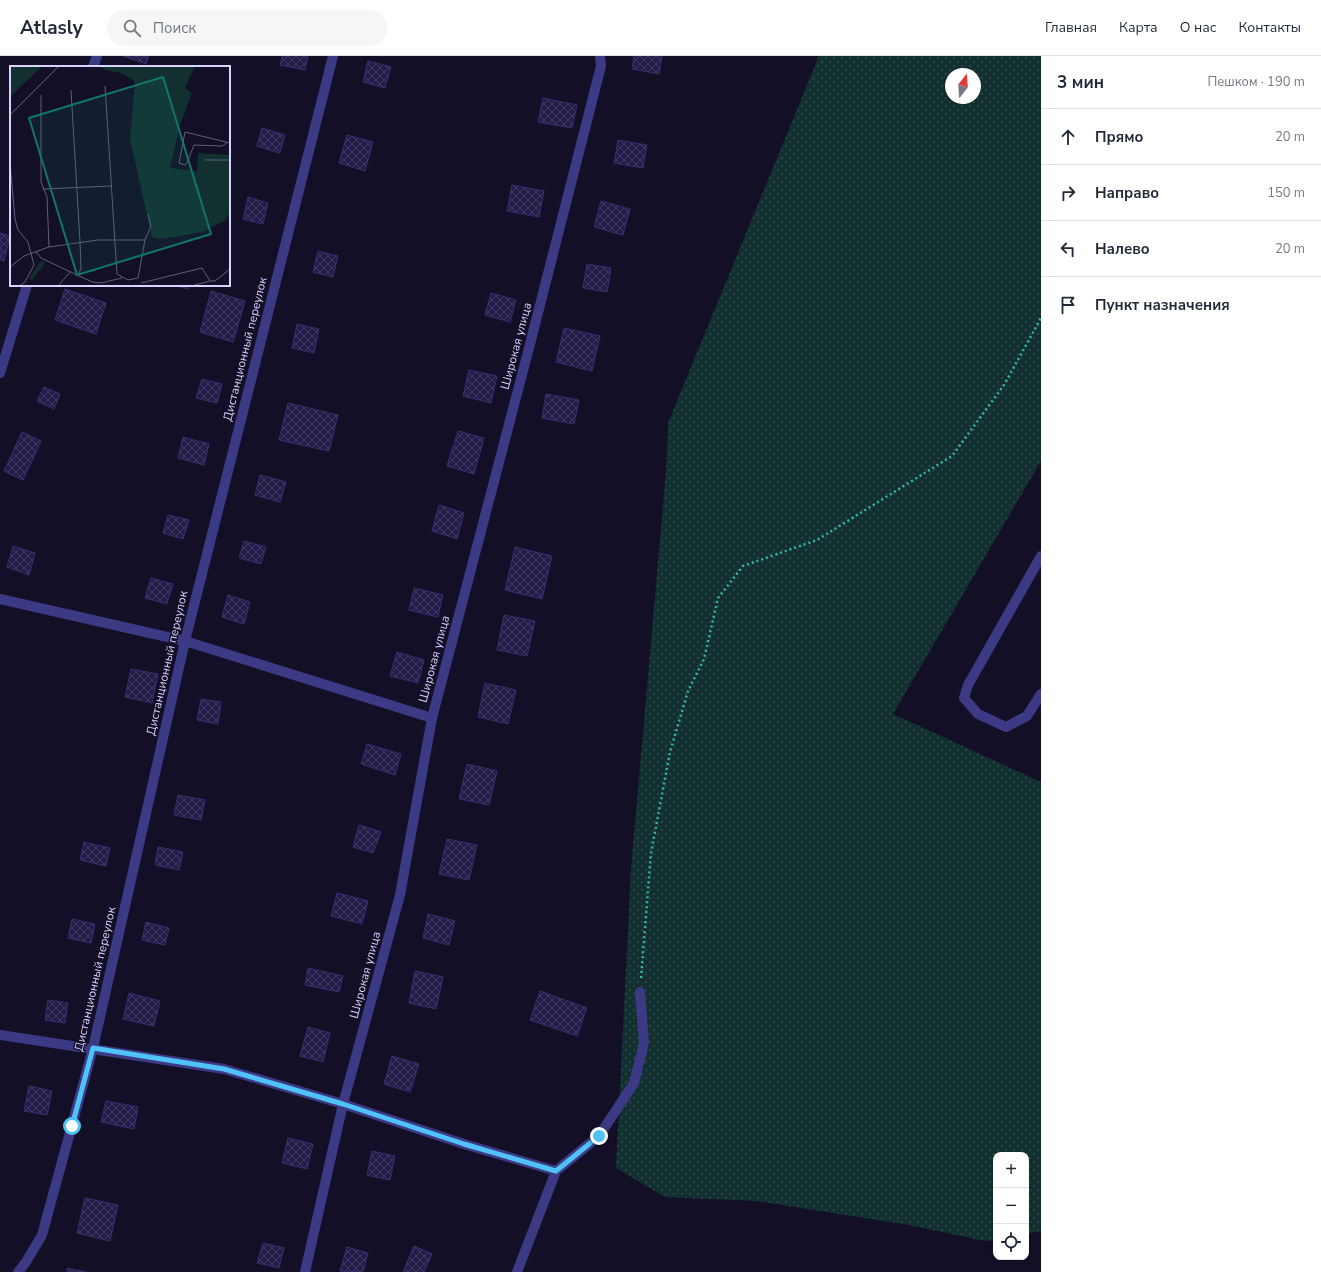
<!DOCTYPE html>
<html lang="ru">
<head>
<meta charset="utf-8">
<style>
	body { margin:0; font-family:"Nunito Sans",sans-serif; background:#f6f6f7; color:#1f2937 }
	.controls { position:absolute; right:12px; bottom:12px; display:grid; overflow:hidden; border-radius:8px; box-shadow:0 1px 3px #0004 }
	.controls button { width:36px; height:36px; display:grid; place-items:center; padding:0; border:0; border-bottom:1px solid #e0e1e3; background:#fff; color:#1f2937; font:20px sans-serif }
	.compass { position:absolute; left:945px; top:12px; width:36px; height:36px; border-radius:50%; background:#fff; box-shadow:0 1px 3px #0004; rotate:17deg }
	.stop { position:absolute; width:12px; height:12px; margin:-9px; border:3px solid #4fc3f7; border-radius:50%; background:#fff }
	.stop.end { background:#4fc3f7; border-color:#fff; box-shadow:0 1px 4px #0008 }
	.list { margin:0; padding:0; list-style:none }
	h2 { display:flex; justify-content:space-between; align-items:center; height:52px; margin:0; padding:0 16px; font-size:17px }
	h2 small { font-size:13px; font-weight:400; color:#747a83 }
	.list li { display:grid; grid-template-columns:26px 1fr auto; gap:12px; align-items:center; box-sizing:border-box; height:56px; padding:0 16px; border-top:1px solid #e0e1e3 }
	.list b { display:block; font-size:15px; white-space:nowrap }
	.list em { font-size:13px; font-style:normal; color:#747a83 }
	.icon { flex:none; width:22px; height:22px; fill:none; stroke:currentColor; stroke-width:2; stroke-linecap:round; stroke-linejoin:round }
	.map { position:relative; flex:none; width:1041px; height:1216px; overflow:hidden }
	header { display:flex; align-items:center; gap:24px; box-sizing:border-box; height:56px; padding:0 20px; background:#fff; border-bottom:1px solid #e0e1e3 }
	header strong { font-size:19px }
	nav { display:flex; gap:22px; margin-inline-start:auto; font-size:14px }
	.search { width:280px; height:36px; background:#f6f6f7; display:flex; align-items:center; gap:10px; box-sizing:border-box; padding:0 14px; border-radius:22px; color:#747a83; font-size:15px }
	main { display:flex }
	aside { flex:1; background:#fff }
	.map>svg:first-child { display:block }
</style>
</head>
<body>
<header>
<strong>Atlasly</strong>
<div class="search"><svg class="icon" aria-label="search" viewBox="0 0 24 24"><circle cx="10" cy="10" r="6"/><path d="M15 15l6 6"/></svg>Поиск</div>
<nav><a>Главная</a><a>Карта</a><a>О нас</a><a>Контакты</a></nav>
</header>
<main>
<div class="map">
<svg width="1041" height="1216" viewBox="0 0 1041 1216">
	<defs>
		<pattern id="grass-dots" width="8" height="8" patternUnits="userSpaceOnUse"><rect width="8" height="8" fill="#12302f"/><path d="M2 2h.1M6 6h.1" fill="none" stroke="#344d4e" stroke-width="1.8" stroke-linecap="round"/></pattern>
		<pattern id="building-cross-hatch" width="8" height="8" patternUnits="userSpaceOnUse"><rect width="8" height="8" fill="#241b47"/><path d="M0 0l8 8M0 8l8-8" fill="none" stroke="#433b63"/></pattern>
	</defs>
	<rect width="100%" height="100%" fill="#130f26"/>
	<path fill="url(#grass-dots)" fill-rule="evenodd" d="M 819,0 L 1041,0 L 1041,405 L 893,658 L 1041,726 L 1041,1175 L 1026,1178 L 1026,1099 L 996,1099 L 996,1184 L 985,1185 L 909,1169 L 757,1145 L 665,1141 L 616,1112 L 631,813 L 666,416 L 668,367 ZM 951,18 L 975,18 L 975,42 L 951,42 Z"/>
	<g fill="url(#building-cross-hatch)" stroke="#3b2d73">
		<path d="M 123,0 L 149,0 L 146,8 Z"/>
		<path d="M 282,0 L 308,0 L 305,14 L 280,9 Z"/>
		<path d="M 634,0 L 662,0 L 659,18 L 632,13 Z"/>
		<path d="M 368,5 L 391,11 L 385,32 L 363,26 Z"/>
		<path d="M 543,42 L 577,49 L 572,72 L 538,66 Z"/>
		<path d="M 262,72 L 285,79 L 280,97 L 257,90 Z"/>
		<path d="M 347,79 L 373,86 L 365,115 L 339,107 Z"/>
		<path d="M 618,84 L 647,89 L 643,112 L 614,107 Z"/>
		<path d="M 512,129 L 544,135 L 539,161 L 507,155 Z"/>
		<path d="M 248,141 L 268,147 L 263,168 L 243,163 Z"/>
		<path d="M 601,145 L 630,153 L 623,179 L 594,171 Z"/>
		<path d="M 0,177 L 10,180 L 4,205 L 0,204 Z"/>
		<path d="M 318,195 L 338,200 L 333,221 L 313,216 Z"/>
		<path d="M 587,208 L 611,212 L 607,236 L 583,232 Z"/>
		<path d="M 174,229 L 189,229 L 188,233 Z"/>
		<path d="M 65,233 L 106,247 L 96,278 L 55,264 Z"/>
		<path d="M 211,235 L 245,245 L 233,286 L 200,276 Z"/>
		<path d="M 491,237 L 516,244 L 510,266 L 485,259 Z"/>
		<path d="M 297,268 L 319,273 L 314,297 L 292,292 Z"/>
		<path d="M 564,272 L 600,280 L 592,315 L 556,306 Z"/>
		<path d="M 469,314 L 497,320 L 491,347 L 463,340 Z"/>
		<path d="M 202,323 L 222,328 L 217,347 L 196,342 Z"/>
		<path d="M 44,331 L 60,338 L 54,353 L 37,345 Z"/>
		<path d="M 546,338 L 579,344 L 574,368 L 542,362 Z"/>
		<path d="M 288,347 L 338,359 L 329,395 L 279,384 Z"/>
		<path d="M 458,375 L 484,382 L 474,418 L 447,410 Z"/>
		<path d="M 22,376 L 41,385 L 23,424 L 4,415 Z"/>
		<path d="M 183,381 L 209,388 L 204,409 L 178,402 Z"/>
		<path d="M 260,419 L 286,426 L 280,446 L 255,439 Z"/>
		<path d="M 439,449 L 464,457 L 457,483 L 432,475 Z"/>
		<path d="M 168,459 L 189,464 L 183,483 L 163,477 Z"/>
		<path d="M 244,485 L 266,491 L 261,508 L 239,502 Z"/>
		<path d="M 13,490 L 35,497 L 29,519 L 7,511 Z"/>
		<path d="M 515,491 L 552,500 L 542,543 L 505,534 Z"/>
		<path d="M 151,522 L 173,528 L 167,548 L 145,542 Z"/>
		<path d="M 414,532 L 443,539 L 438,561 L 409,554 Z"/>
		<path d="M 228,539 L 250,546 L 244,568 L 222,561 Z"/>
		<path d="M 504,559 L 535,565 L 527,600 L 497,594 Z"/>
		<path d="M 397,596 L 424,604 L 418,627 L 390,620 Z"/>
		<path d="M 131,613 L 158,618 L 152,647 L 125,641 Z"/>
		<path d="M 485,627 L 516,634 L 508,668 L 478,661 Z"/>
		<path d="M 201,643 L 221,646 L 218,668 L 197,664 Z"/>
		<path d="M 367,688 L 401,698 L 395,719 L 361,708 Z"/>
		<path d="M 467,708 L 497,715 L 489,749 L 459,743 Z"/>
		<path d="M 178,739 L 205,744 L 201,764 L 174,759 Z"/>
		<path d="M 359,769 L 381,776 L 373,797 L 353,791 Z"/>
		<path d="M 447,783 L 477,789 L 469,824 L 439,818 Z"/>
		<path d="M 84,786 L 110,792 L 106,810 L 80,804 Z"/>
		<path d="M 158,791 L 183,796 L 179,814 L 155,809 Z"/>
		<path d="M 337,837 L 368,845 L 362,868 L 331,860 Z"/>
		<path d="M 428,858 L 455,865 L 449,889 L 423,882 Z"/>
		<path d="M 72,863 L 95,868 L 91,887 L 68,882 Z"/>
		<path d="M 146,866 L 169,872 L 165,889 L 142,884 Z"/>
		<path d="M 308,912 L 343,920 L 339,936 L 305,929 Z"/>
		<path d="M 415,915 L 443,921 L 436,953 L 409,947 Z"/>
		<path d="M 540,935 L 587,952 L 577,980 L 530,964 Z"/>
		<path d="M 129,937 L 160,945 L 154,970 L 123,963 Z"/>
		<path d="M 48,944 L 68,947 L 65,967 L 45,964 Z"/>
		<path d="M 308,971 L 330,977 L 323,1006 L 300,1000 Z"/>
		<path d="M 392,1000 L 419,1008 L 410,1036 L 384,1028 Z"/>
		<path d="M 29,1030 L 52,1035 L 47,1059 L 24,1055 Z"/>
		<path d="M 106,1045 L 138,1051 L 134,1073 L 101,1066 Z"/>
		<path d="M 288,1082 L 313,1088 L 307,1113 L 282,1107 Z"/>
		<path d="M 372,1095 L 395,1100 L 390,1124 L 367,1119 Z"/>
		<path d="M 85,1142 L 118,1149 L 110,1185 L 77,1177 Z"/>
		<path d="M 263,1187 L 284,1192 L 279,1212 L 257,1207 Z"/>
		<path d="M 414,1190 L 432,1198 L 424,1216 L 403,1216 Z"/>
		<path d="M 347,1191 L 368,1197 L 363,1216 L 340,1215 Z"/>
		<path d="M 67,1212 L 86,1216 L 67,1216 Z"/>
	</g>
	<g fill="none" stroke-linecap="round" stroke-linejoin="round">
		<path stroke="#2fb8b0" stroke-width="2.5" stroke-dasharray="2 3" stroke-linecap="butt" d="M 641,922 L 651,797 L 670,696 L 688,635 L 704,603 L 718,542 L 743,510 L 817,484 L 952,400 L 1004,329 L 1041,262"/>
		<g stroke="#3d3a85" stroke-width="10">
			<path d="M 93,11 L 97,0"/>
			<path d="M 0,317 L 27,229"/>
			<path d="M 1041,500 L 968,629 L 964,642 L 978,658 L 1006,671 L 1027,660 L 1041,638"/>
			<path d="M 0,543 L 185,585 L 432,662"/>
			<path d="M 0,979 L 224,1013 L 343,1048 L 464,1088 L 556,1115"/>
			<path d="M 18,1216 L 26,1206 L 42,1179 L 93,992 L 185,585 L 333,0"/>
			<path d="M 305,1216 L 343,1048 L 400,839 L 432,662 L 529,292 L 601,10 L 600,0"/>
			<path d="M 517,1216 L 556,1115 L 599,1080 L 634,1027 L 644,987 L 640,936"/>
		</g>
	</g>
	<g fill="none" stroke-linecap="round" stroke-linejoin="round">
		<path stroke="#4fc3f7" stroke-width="5" d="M 72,1070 L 93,992 L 224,1013 L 343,1048 L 464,1088 L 556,1115 L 599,1080"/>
	</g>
	<g text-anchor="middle" stroke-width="3" stroke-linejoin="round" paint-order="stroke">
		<g font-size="12" fill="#d9d4ff" stroke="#130f26">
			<text transform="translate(516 290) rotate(-75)" y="4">Широкая улица</text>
			<text transform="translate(245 293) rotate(-76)" y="4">Дистанционный переулок</text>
			<text transform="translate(434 603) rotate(-75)" y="4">Широкая улица</text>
			<text transform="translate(167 607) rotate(-77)" y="4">Дистанционный переулок</text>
			<text transform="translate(365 919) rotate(-75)" y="4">Широкая улица</text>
			<text transform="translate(95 923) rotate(-77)" y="4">Дистанционный переулок</text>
		</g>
	</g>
	<g transform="translate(10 10)">
		<rect width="220" height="220" fill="#130f26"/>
		<path d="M 91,0 L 185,0 L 175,22 L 182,27 L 170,59 L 160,102 L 187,105 L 188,87 L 220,89 L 220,148 L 214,155 L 193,166 L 150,173 L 142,171 L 120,73 L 125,18 L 123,14 L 111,7 L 95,4 Z" fill="#12302f"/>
		<path d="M 0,0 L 32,0 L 0,31 Z" fill="#12302f"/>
		<path d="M 32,194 L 35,197 L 22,214 L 19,212 Z" fill="#12302f"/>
		<path fill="none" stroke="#625e7d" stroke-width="1" d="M 95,20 L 107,208 L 118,214 L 128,212M 61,24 L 70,176 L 71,202 L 68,210M 31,29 L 31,116 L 37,131 L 39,181M 0,49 L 49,0M 218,76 L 212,80 L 184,79 L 177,97 L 175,99 L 169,97 L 175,66 L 220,77M 195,94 L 220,94M 0,97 L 5,153 L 8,164 L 18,176 L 24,199 L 15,216 L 9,220M 33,123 L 101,120M 26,186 L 31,192 L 82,216 L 91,217 L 112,212M 0,201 L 14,190 L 39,181 L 88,174 L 135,174M 128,212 L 135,174 L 141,160 L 138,148M 131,217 L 192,202 L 200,215 L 205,215 L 220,203M 48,220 L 61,205M 181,220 L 200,215"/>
		<path fill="#0f766e" fill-opacity="0.15" stroke="#0f766e" stroke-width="2" d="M 153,11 L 201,168 L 67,209 L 19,52 Z"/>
		<rect width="220" height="220" fill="none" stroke="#d9d4ff" stroke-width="2"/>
	</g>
</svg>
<div class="controls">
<button>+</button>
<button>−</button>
<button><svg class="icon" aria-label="locate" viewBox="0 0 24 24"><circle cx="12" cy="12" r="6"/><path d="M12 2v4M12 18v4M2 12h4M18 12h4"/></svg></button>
</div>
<svg class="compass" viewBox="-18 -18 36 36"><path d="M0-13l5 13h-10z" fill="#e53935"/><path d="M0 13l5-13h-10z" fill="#747a83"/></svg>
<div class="stop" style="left:72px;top:1070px"></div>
<div class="stop end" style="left:599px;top:1080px"></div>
</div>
<aside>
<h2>3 мин<small>Пешком · 190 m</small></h2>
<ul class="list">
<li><svg class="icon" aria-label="ahead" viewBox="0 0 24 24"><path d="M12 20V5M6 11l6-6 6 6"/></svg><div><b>Прямо</b></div><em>20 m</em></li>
<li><svg class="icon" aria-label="right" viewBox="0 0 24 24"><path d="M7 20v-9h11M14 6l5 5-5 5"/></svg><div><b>Направо</b></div><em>150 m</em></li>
<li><svg class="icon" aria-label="left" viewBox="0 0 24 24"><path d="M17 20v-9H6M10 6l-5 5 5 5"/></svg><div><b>Налево</b></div><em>20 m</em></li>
<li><svg class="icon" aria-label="arrive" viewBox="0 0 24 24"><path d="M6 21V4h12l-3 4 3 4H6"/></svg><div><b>Пункт назначения</b></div></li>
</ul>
</aside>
</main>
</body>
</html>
